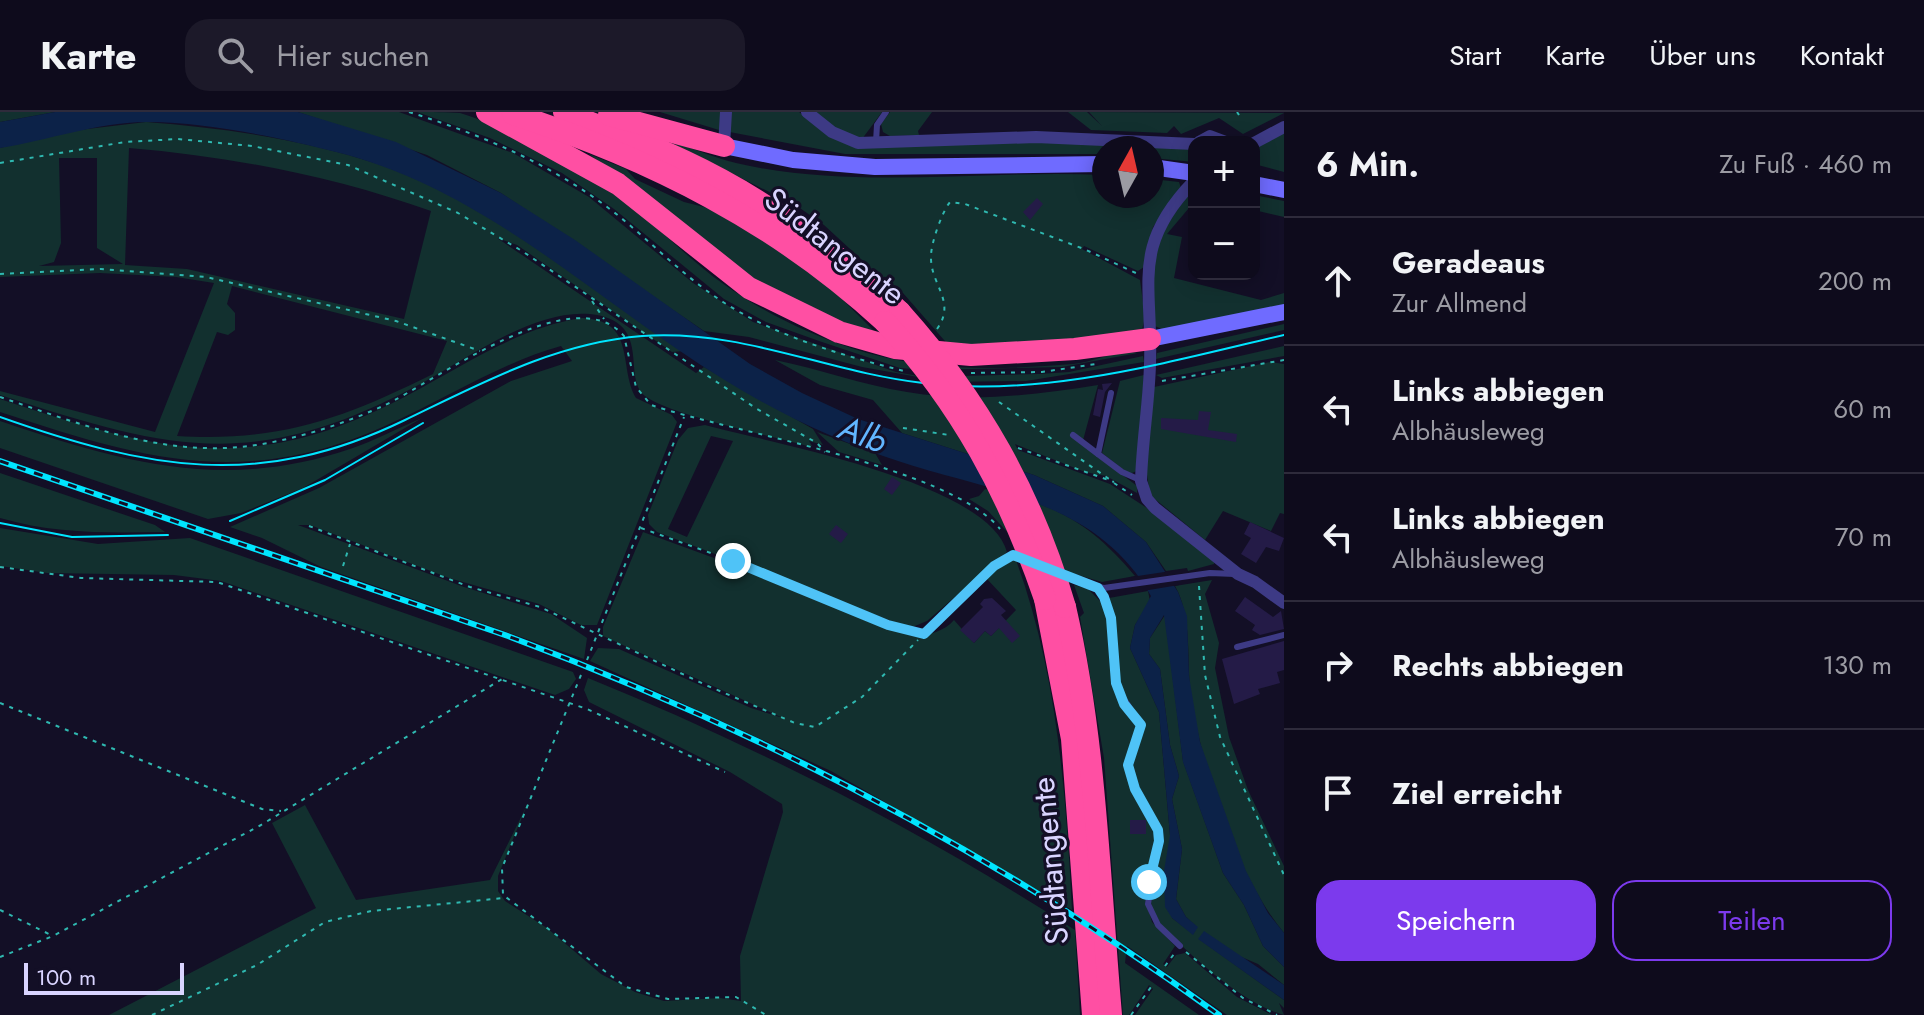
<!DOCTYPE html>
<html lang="de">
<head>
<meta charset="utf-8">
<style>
	body { margin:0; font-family:Jost,sans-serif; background:#1c1929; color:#f1f3f6 }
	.controls { position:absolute; right:24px; top:24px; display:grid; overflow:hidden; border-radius:16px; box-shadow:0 4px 20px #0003 }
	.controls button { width:72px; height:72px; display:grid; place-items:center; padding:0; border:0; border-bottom:2px solid #2e2b3b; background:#0e0b1c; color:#f1f3f6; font:40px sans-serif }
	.compass { position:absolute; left:1092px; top:24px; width:72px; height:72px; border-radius:50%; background:#0e0b1c; box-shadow:0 4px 20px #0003; rotate:8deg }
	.scale { position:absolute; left:24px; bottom:20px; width:160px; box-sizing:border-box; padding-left:8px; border:4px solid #d9d4ff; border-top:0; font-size:22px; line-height:28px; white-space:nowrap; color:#d9d4ff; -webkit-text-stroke:6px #130f26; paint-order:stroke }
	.stop { position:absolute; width:24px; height:24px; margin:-18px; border:6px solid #4fc3f7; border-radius:50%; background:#fff }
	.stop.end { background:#4fc3f7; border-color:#fff; box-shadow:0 2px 8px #0008 }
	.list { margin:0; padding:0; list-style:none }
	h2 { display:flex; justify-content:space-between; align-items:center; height:104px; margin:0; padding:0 32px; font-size:34px }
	h2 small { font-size:26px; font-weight:400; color:#9b9ba3 }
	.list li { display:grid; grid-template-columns:52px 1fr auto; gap:24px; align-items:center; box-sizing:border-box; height:128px; padding:0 32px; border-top:2px solid #2e2b3b }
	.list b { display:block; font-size:30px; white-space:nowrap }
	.list p { margin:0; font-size:26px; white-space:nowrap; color:#9b9ba3 }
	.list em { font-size:26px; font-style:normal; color:#9b9ba3 }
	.actions { display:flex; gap:16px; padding:24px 32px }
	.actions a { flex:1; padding:18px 0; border:2px solid #7c3aed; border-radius:24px; text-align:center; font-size:28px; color:#7c3aed }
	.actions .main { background:#7c3aed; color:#fff }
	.icon { flex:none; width:44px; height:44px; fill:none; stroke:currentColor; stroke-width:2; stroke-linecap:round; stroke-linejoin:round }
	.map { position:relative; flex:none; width:1284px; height:903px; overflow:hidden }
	header { display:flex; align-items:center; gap:48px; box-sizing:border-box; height:112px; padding:0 40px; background:#0e0b1c; border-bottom:2px solid #2e2b3b }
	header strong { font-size:38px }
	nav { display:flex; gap:44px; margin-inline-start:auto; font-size:28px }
	.search { width:560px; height:72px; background:#1c1929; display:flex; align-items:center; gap:20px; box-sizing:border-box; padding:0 28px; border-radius:24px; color:#9b9ba3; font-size:30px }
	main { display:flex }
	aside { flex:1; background:#0e0b1c }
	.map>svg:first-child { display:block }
</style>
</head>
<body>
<header>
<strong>Karte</strong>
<div class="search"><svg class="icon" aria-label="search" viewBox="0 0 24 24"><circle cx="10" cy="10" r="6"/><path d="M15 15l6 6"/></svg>Hier suchen</div>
<nav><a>Start</a><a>Karte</a><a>Über uns</a><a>Kontakt</a></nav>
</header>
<main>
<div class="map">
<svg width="1284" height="903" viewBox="0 0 1284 903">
	<rect width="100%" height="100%" fill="#130f26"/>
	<g fill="#12302f" fill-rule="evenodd">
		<path d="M 0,0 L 55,0 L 0,10 Z"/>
		<path d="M 298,0 L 399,0 L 513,41 L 589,85 L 693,171 L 753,210 L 896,260 L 924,265 L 1039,262 L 1069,260 L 1143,244 L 1144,250 L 1026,269 L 946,270 L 862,255 L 749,225 L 704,219 L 501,81 L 427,43 Z"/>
		<path d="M 417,0 C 431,0 447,0 460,1 C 494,10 581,56 611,78 C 650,106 683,143 722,171 C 761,199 806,221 851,236 C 923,260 999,258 1073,252 C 1095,250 1116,237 1138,241 L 1062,255 L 925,258 L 900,256 L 819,229 L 766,210 L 724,187 L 614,97 L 562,61 L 490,26 Z"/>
		<path d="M 660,0 L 799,0 L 837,27 L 1041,29 L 1194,36 L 1194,50 L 1152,46 L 1152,36 L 1104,36 L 1104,42 L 845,42 L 719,18 Z"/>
		<path d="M 815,0 L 882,0 L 862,27 L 845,25 Z"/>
		<path d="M 890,0 L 932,0 L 918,19 L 919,23 L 890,24 L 883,20 L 881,12 Z"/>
		<path d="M 1068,0 L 1087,0 L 1102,14 L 1089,0 L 1284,1 L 1243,22 L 1219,6 L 1181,22 L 1174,14 L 1167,21 L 1091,18 Z"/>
		<path d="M 146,10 C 264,19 393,41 494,107 C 559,149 619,197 684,239 L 672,240 L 517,133 L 497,126 L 696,261 L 704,255 L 813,317 L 823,333 L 809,329 L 812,334 L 807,334 C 772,324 670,303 645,284 C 621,265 654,209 590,202 C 535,197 470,245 424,270 C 256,361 172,339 0,283 L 0,279 L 155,320 L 214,171 L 176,165 L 100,161 L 0,165 L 0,36 L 62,20 ZM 129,36 C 234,45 332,64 431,99 L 404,207 L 187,157 L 125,153 ZM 59,46 L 97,46 L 97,136 L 123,152 L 39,154 L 54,150 L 61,131 ZM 232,174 L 447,229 L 433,262 C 342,307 280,330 177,324 L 217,220 L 228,223 L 235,218 L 235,201 L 227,192 Z"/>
		<path d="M 1284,18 L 1284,60 L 1254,52 L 1254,32 Z"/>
		<path d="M 660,25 C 685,33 711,45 736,51 C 856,79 982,57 1104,63 L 1104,84 L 1152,84 L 1152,67 L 1179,70 L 1181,76 L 1153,115 L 1144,155 L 1138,159 L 1084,134 L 1082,137 L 1140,168 L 1145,206 L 1140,225 L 951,236 L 903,181 L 900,183 L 824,113 L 797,94 Z"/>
		<path d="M 589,42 L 626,57 L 635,67 L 684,90 L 708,96 L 772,134 L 835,180 L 882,227 L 776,185 Z"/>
		<path d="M 1194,76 L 1194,90 L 1167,122 L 1182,125 L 1174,166 L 1261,188 L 1284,181 L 1284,194 L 1164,218 L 1155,214 C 1150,145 1150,131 1194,76 Z"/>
		<path d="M 1254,83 L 1284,89 L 1284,105 L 1254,98 Z"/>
		<path d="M 582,206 C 637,208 618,255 636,286 L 672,303 L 677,310 L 597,513 L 581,513 L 539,492 L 449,466 L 310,413 L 298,413 L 464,475 L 551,502 L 587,526 L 584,547 L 321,455 L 262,426 L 230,415 L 319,376 L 511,269 L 572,249 L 561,234 C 502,250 443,288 385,314 C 242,378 140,346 0,300 L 0,287 C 159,340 254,366 410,282 C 464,253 520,215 582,206 Z"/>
		<path d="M 1284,212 L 1284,218 L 1156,247 L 1157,241 Z"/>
		<path d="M 1284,234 L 1284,244 L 1162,266 L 1156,263 Z"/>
		<path d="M 775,248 C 820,257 862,273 907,280 C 971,291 1034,283 1098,273 L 1082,332 L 1137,374 L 1137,381 L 1106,364 L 1085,360 L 1015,332 L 1018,338 L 1110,372 L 1150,398 L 1214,449 L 1214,452 L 1188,459 L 1187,456 L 1166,459 L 1146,430 L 1103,394 L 1034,363 L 902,321 L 873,288 L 820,273 Z"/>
		<path d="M 1270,250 L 1284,252 L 1284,402 L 1280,401 L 1271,419 L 1223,399 L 1205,428 L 1150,383 L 1146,356 L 1154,275 Z"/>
		<path d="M 1144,263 L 1137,359 L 1129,362 L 1102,341 L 1120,269 Z"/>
		<path d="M 422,306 L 303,376 L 241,401 L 208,407 L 0,336 L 0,309 C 121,350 223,380 350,337 C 374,329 398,316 422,306 Z"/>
		<path d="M 705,313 C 771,331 988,370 1007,440 L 927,509 L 910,516 L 657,420 L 649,412 L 648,403 L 678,328 L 688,316 ZM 711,324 L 733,329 L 687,425 L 668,417 Z"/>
		<path d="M 817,320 L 875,341 L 882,353 L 839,340 Z"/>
		<path d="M 0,361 L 155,413 L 165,420 C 108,421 55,422 0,406 Z"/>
		<path d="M 985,377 C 1053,391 1090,410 1135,464 L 1102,470 L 1061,458 L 1041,396 L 996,386 L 1009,422 L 988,399 L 969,387 L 979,384 Z"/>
		<path d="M 0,416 L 98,432 L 190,426 L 573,560 L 576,567 L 569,577 L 555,583 L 221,469 L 174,463 L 47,461 L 0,454 Z"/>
		<path d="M 643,420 L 780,470 L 909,523 C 925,524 943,521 954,508 L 974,531 L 985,519 L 991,524 L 1016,498 L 987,467 L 1000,453 L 1016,448 C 1057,560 1066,680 1072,798 L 831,659 L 590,549 L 598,536 L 619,537 L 751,596 L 783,606 L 603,524 L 603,515 Z"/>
		<path d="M 1212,468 L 1205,482 L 1219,531 L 1215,556 L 1229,625 L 1248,678 L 1284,754 L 1284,821 C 1236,762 1202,657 1191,583 C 1186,548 1193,506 1175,474 Z"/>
		<path d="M 1074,473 L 1088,477 L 1106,495 L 1114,572 L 1118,586 L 1138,614 L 1125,655 L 1134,681 L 1148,701 L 1155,721 L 1146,788 L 1152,810 L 1175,834 L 1163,852 L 1167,855 L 1176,843 L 1185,841 L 1237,885 L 1272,903 L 1227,903 L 1127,834 L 1125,851 L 1199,903 L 1135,903 L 1153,877 L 1149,873 L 1129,903 L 1123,903 L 1104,646 L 1080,505 L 1084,501 Z"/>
		<path d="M 1148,479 L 1150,489 L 1135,513 L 1130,536 L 1159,600 L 1170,723 L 1172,806 L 1193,822 L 1197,815 L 1186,805 L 1176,787 L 1182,737 L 1172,687 L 1179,664 L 1170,633 L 1160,557 L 1149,542 L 1150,526 L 1165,503 L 1183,649 L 1223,761 L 1244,793 L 1263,834 L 1284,855 L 1284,873 L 1258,852 L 1199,827 L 1284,888 L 1284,896 L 1279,891 L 1284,903 C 1244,893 1182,838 1155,805 L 1151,791 L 1161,721 L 1131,657 L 1144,615 L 1120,576 L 1109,486 Z"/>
		<path d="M 588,566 C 758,635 920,718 1075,818 L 1080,903 L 109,903 L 316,796 L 272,711 L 305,693 L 356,788 L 490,768 L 527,693 L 498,764 L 498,779 L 505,789 L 547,816 L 601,862 L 635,880 L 664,889 L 720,886 L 741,889 L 740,844 L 783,700 L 782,692 L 730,660 L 589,590 L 584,578 Z"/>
	</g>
	<g fill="#0c2248">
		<path d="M 55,0 L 298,0 L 396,30 L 501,81 L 575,128 L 750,252 L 802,281 L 858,307 L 1034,363 L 1103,394 L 1146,430 L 1178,480 L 1187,504 L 1189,564 L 1200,630 L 1246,759 L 1268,801 L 1284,821 L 1284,855 L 1263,834 L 1244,793 L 1223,761 L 1183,650 L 1164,503 L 1150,526 L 1149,542 L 1160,557 L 1170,633 L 1179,664 L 1172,687 L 1182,737 L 1176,787 L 1186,805 L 1198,815 L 1193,823 L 1172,806 L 1165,795 L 1164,759 L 1170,723 L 1159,600 L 1130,536 L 1135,513 L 1151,484 C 1097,388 991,380 898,349 C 836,329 778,301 723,267 C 596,189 485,77 336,40 C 283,26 200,9 146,10 C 95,11 49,28 0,36 L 0,10 Z"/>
		<path d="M 1204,819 L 1284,873 L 1284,888 L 1198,827 Z"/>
	</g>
	<path fill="#130f26" d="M 1171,459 L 1179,473 L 1143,479 L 1131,465 Z"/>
	<g fill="#241b47">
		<path d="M 1037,86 L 1043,92 L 1030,108 L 1023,100 Z"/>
		<path d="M 1112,271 L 1105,280 L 1100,305 L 1093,303 L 1098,277 L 1103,278 L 1102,272 Z"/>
		<path d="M 1199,299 L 1211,300 L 1208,318 L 1237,322 L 1236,330 L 1161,317 L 1161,306 L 1198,308 Z"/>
		<path d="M 892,365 L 901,371 L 892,383 L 884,377 Z"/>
		<path d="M 1250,410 L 1284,426 L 1279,439 L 1266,435 L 1256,451 L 1241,442 L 1251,426 L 1244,422 Z"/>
		<path d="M 836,413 L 848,422 L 841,431 L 829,422 Z"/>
		<path d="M 1245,485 L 1273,505 L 1281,499 L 1284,517 L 1260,523 L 1252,518 L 1255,513 L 1235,499 Z"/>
		<path d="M 992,486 L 1006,499 L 1001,503 L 1020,524 L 1012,531 L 999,516 L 991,524 L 985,519 L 974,531 L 960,518 L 983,495 L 980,492 L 984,487 Z"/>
		<path d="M 1284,529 L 1284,558 L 1277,560 L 1280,571 L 1258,577 L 1260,582 L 1234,592 L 1222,547 Z"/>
		<rect x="1130" y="708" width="16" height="14"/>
	</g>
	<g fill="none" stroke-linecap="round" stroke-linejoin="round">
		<g stroke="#2fb8b0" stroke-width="2" stroke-dasharray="4 6" stroke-linecap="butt">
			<path d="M 409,0 C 485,24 558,55 620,105 C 654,133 686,166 723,190 C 775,224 844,244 904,259"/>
			<path d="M 1237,0 L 1239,3"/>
			<path d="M 0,51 L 125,30 L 178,27 L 252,34 L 348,53 L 458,101 L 522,139 L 757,297 L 817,331 L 825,340"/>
			<path d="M 0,162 L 101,157 L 206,165 L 396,209 L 480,239"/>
			<path d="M 592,189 L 604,207"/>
			<path d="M 937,217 C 957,189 930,173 931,144 C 931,131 942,100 950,90 L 965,92 L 1084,137 L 1138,162"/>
			<path d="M 971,261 L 1042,260 L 1096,252"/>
			<path d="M 1162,269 L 1284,248"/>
			<path d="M 0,285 C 80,312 163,345 249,334 C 294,328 341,313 383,294 C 436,269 574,165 624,224 L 636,275 L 651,293 C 734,321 950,355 1000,417"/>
			<path d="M 999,290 L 1109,367"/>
			<path d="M 903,316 L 949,323"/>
			<path d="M 1018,336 L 1114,370"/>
			<path d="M 1114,371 L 1132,383"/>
			<path d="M 309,414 L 470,475 L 540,495 L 708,574 L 795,611 L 815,615 L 862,585 L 918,528"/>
			<path d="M 641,416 L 733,449 L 888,513 L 915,520"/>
			<path d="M 343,454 L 350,432"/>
			<path d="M 0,455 L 81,466 L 217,470 L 587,597 L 725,660"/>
			<path d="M 1199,474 L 1205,563 L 1220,625 L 1284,763"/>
			<path d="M 587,548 L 684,305"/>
			<path d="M 581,563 L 502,756 L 503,783 L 626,875 L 668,887 L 736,885 L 766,903"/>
			<path d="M 0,591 L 262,697 L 281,699"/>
			<path d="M 0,798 L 53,824"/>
			<path d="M 1186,840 L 1243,886 L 1277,903"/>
			<path d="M 0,845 L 53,824 L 261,713 L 502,567"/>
			<path d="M 1165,854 L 1174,842"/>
			<path d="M 152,903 L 257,853 L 325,810 L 371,799 L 504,786"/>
			<path d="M 1131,903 L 1151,875"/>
		</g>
		<g stroke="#3d3a85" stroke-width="6">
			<path d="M 876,30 L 877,13 L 886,0"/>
			<path d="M 1111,281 L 1098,342 L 1122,360 L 1140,368"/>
			<path d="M 1073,323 L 1098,342"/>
			<path d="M 1062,463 L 1104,476 L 1210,461 L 1235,462"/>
			<path d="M 1098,476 L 1109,495 L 1118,578 L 1141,613 L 1128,653 L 1131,668 L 1155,710 L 1159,725 L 1148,792 L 1158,813 L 1180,834"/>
			<path d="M 924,522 L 994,454 L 1013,443 L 1025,448"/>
			<path d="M 1237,535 L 1284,523"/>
		</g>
		<g stroke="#3d3a85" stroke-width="12">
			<path d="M 807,0 L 832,20 L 858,31 L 1036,25 L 1194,32"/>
			<path d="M 1199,30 L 1210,24 L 1226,30"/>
			<path d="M 1254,31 L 1284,15"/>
			<path d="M 724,34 L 726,0"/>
			<path d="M 1194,69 C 1130,135 1153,171 1150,252 C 1149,291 1142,330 1141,369 L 1147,387 L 1155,396 L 1238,462 L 1255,470 L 1284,491"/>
		</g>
		<g stroke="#6f6bff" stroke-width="16">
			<path d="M 724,34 L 793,48 L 875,55 L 1104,52"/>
			<path d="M 1152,55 L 1194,61"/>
			<path d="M 1254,72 L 1284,78"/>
			<path d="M 1150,227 L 1284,200"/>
		</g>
		<g stroke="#ff4fa3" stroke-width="22">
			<path d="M 487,0 L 618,72 L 749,176 L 839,220 L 895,236 L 971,243 L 1075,237 L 1150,227"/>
			<path d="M 564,0 C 604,17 645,30 684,49 C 765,87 835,138 900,200"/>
			<path d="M 513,2 C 652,47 778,111 885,210"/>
			<path d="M 609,3 L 724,34"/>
			<path d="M 1045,487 L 1072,627 L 1093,903"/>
			<path d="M 1065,495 C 1096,629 1099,766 1111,903"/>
		</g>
		<g stroke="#00e5ff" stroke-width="2">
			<path d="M 0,305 C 147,357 259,379 405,308 C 482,271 555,231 642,224 C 743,217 826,260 923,271 C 1042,286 1168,250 1284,223"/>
			<path d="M 230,409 L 325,368 L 423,311"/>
			<path d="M 0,411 L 72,425 L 168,423"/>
		</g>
		<defs>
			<path id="rail" d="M 0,349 L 505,523 C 759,617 1000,744 1219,903"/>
		</defs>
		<use href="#rail" stroke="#00e5ff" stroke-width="6"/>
		<use href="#rail" stroke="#130f26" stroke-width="3" stroke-dasharray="9" stroke-linecap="butt"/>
		<g stroke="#ff4fa3" stroke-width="22">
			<path d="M 900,200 C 979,288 1032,382 1065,495"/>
			<path d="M 885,210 C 961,292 1009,382 1045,487"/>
		</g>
	</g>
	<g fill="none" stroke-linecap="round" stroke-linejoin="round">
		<path stroke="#4fc3f7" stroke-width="10" d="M 733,449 L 888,513 L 924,522 L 994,454 L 1013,443 L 1098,476 L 1104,485 L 1111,506 L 1116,571 L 1124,592 L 1141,613 L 1128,653 L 1135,677 L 1158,718 L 1159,729 L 1149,770"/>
	</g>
	<g text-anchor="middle" stroke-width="6" stroke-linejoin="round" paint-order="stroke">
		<g font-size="32" fill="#d9d4ff" stroke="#130f26">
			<text transform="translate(835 134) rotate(38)" y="11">Südtangente</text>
			<text transform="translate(1050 749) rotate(-95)" y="11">Südtangente</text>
		</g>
		<g font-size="34" font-style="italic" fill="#62b6ff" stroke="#130f26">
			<text transform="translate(863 322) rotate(20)" y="12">Alb</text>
		</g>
	</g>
</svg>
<div class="controls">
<button>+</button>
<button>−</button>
</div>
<svg class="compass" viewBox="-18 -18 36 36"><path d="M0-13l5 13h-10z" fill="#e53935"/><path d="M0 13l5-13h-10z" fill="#9b9ba3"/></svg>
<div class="scale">100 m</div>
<div class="stop" style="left:1149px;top:770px"></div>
<div class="stop end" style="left:733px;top:449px"></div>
</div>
<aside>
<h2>6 Min.<small>Zu Fuß · 460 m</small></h2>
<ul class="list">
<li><svg class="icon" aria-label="ahead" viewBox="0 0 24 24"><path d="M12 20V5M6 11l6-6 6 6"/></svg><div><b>Geradeaus</b><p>Zur Allmend</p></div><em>200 m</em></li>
<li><svg class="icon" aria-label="left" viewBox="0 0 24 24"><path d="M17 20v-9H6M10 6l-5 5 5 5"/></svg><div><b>Links abbiegen</b><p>Albhäusleweg</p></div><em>60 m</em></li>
<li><svg class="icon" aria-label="left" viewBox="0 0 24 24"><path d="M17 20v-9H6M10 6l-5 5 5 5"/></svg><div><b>Links abbiegen</b><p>Albhäusleweg</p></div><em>70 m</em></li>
<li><svg class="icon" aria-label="right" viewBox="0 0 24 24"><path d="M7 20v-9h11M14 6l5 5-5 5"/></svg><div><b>Rechts abbiegen</b></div><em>130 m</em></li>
<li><svg class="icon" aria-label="arrive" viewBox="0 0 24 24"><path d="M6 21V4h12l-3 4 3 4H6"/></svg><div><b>Ziel erreicht</b></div></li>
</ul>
<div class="actions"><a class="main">Speichern</a><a>Teilen</a></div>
</aside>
</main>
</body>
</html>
